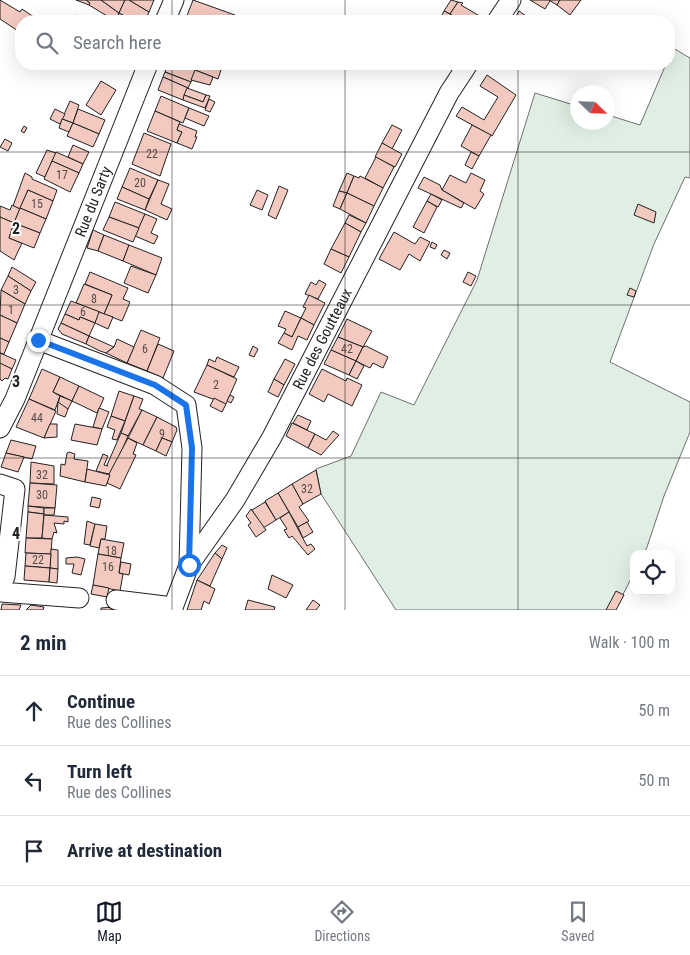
<!DOCTYPE html>
<html lang="en">
<head>
<meta charset="utf-8">
<style>
	body { margin:0; font-family:"Roboto Condensed",sans-serif; background:#f6f6f7; color:#1f2937 }
	.controls { position:absolute; right:15px; bottom:15px; display:grid; overflow:hidden; border-radius:10px; box-shadow:0 5px 20px #0002 }
	.controls button { width:45px; height:45px; display:grid; place-items:center; padding:0; border:0; border-bottom:1px solid #e0e1e3; background:#fff; color:#1f2937; font:25px sans-serif }
	.compass { position:absolute; left:570px; top:85px; width:45px; height:45px; border-radius:50%; background:#fff; box-shadow:0 5px 20px #0002; rotate:113deg }
	.stop { position:absolute; width:15px; height:15px; margin:-11px; border:4px solid #1a73e8; border-radius:50%; background:#fff }
	.stop.end { background:#1a73e8; border-color:#fff; box-shadow:0 1px 5px #0008 }
	.list { margin:0; padding:0; list-style:none }
	h2 { display:flex; justify-content:space-between; align-items:center; height:65px; margin:0; padding:0 20px; font-size:21px }
	h2 small { font-size:16px; font-weight:400; color:#747a83 }
	.list li { display:grid; grid-template-columns:32px 1fr auto; gap:15px; align-items:center; box-sizing:border-box; height:70px; padding:0 20px; border-top:1px solid #e0e1e3 }
	.list b { display:block; font-size:19px; white-space:nowrap }
	.list p { margin:0; font-size:16px; white-space:nowrap; color:#747a83 }
	.list em { font-size:16px; font-style:normal; color:#747a83 }
	.icon { flex:none; width:28px; height:28px; fill:none; stroke:currentColor; stroke-width:2; stroke-linecap:round; stroke-linejoin:round }
	.map { position:relative; flex:none; width:690px; height:610px; overflow:hidden }
	.search { position:absolute; background:#fff; box-shadow:0 5px 20px #0002; left:15px; right:15px; top:15px; height:55px; display:flex; align-items:center; gap:12px; box-sizing:border-box; padding:0 18px; border-radius:20px; color:#747a83; font-size:19px }
	.sheet { height:275px; background:#fff }
	nav { display:flex; justify-content:space-around; align-items:center; box-sizing:border-box; height:70px; border-top:1px solid #e0e1e3; background:#fff; font-size:14px; color:#747a83 }
	nav a { display:grid; justify-items:center; gap:2px }
	nav .on { color:#111827 }
	.map>svg:first-child { display:block }
</style>
</head>
<body>
<div class="map">
<svg width="690" height="610" viewBox="0 0 690 610">
	<rect width="100%" height="100%" fill="#fff"/>
	<path fill="#e0efe3" stroke="#6f6f6f" d="M 673,48 L 690,58 L 690,178 L 685,177 L 654,244 L 610,362 L 690,402 L 690,432 L 664,496 L 647,547 L 644,554 L 634,554 L 634,573 L 615,610 L 396,610 L 321,494 L 316,469 L 351,456 L 381,392 L 414,405 L 477,280 L 535,93 L 577,106 L 578,122 L 608,122 L 608,115 L 640,125 L 666,64 L 669,64 Z"/>
	<g fill="#f3c9c0" stroke="#222">
		<path d="M 0,0 L 20,12 L 22,9 L 40,21 L 21,21 L 21,33 L 0,19 Z"/>
		<path d="M 76,0 L 86,0 L 90,3 L 89,5 Z"/>
		<path d="M 86,0 L 101,0 L 119,13 L 116,21 L 104,21 L 107,16 L 89,5 L 90,3 Z"/>
		<path d="M 101,0 L 125,0 L 119,13 Z"/>
		<path d="M 125,0 L 129,0 L 149,12 L 145,21 L 133,21 L 119,13 Z"/>
		<path d="M 129,0 L 154,0 L 149,12 Z"/>
		<path d="M 193,0 L 235,15 L 234,18 L 228,15 L 225,21 L 185,21 Z"/>
		<path d="M 451,0 L 458,2 L 450,14 L 444,11 Z"/>
		<path d="M 530,0 L 549,0 L 550,1 L 545,9 Z"/>
		<path d="M 549,0 L 560,0 L 557,5 Z"/>
		<path d="M 560,0 L 581,0 L 570,15 L 557,5 Z"/>
		<path d="M 458,2 L 463,3 L 461,5 L 483,18 L 480,21 L 462,21 L 450,14 Z"/>
		<path d="M 444,11 L 450,14 L 461,21 L 439,21 Z"/>
		<path d="M 519,11 L 533,21 L 513,21 Z"/>
		<path d="M 119,13 L 133,21 L 116,21 Z"/>
		<path d="M 76,15 L 82,19 L 84,17 L 91,21 L 74,21 L 72,20 Z"/>
		<path d="M 228,15 L 233,17 L 231,21 L 225,21 Z"/>
		<path d="M 261,17 L 270,20 L 269,21 L 260,21 Z"/>
		<path d="M 168,64 L 182,64 L 196,70 L 191,82 L 165,72 Z"/>
		<path d="M 182,64 L 200,64 L 197,70 Z"/>
		<path d="M 200,64 L 221,70 L 218,79 L 195,70 Z"/>
		<path d="M 195,70 L 213,77 L 210,85 L 191,80 Z"/>
		<path d="M 165,72 L 191,82 L 188,88 L 163,77 Z"/>
		<path d="M 487,75 L 516,95 L 492,136 L 456,116 L 462,107 L 484,120 L 498,97 L 480,86 Z"/>
		<path d="M 163,77 L 188,88 L 183,100 L 158,90 Z"/>
		<path d="M 101,81 L 116,90 L 101,115 L 86,105 Z"/>
		<path d="M 187,88 L 206,95 L 203,102 L 184,95 Z"/>
		<path d="M 184,95 L 203,102 L 206,95 L 210,96 L 205,108 L 183,100 Z"/>
		<path d="M 161,96 L 189,108 L 183,123 L 155,111 Z"/>
		<path d="M 209,99 L 215,102 L 210,112 L 205,110 Z"/>
		<path d="M 70,101 L 79,105 L 73,123 L 62,119 Z"/>
		<path d="M 189,108 L 209,116 L 204,126 L 185,118 Z"/>
		<path d="M 55,109 L 65,114 L 60,124 L 50,119 Z"/>
		<path d="M 78,109 L 105,120 L 99,134 L 73,123 Z"/>
		<path d="M 155,111 L 180,122 L 177,130 L 182,132 L 177,143 L 147,131 Z"/>
		<path d="M 62,119 L 73,123 L 69,132 L 59,128 Z"/>
		<path d="M 73,123 L 99,134 L 93,147 L 67,136 Z"/>
		<path d="M 179,124 L 197,131 L 195,137 L 197,137 L 192,149 L 177,143 L 182,132 L 177,130 Z"/>
		<path d="M 392,125 L 402,130 L 392,149 L 382,143 Z"/>
		<path d="M 472,125 L 491,135 L 479,156 L 461,146 Z"/>
		<path d="M 24,126 L 27,128 L 24,133 L 21,131 Z"/>
		<path d="M 144,133 L 171,144 L 160,176 L 132,164 Z"/>
		<path d="M 5,139 L 12,143 L 8,151 L 0,147 Z"/>
		<path d="M 382,143 L 402,154 L 395,167 L 375,157 Z"/>
		<path d="M 73,145 L 89,152 L 83,164 L 68,157 Z"/>
		<path d="M 47,150 L 56,153 L 45,177 L 36,173 Z"/>
		<path d="M 56,152 L 83,164 L 79,173 L 52,161 Z"/>
		<path d="M 471,152 L 479,156 L 472,169 L 465,165 Z"/>
		<path d="M 376,157 L 394,167 L 383,188 L 365,178 Z"/>
		<path d="M 52,161 L 79,173 L 70,192 L 44,179 Z"/>
		<path d="M 130,168 L 158,180 L 149,199 L 122,187 Z"/>
		<path d="M 25,173 L 32,177 L 32,179 L 57,190 L 53,201 L 28,190 L 20,209 L 13,206 Z"/>
		<path d="M 347,173 L 354,176 L 347,193 L 339,191 Z"/>
		<path d="M 471,173 L 485,180 L 480,191 L 484,194 L 475,209 L 442,190 L 450,175 L 466,183 Z"/>
		<path d="M 354,176 L 359,178 L 360,176 L 383,188 L 374,206 L 347,193 Z"/>
		<path d="M 424,177 L 440,185 L 442,190 L 464,203 L 461,208 L 418,188 Z"/>
		<path d="M 158,180 L 169,184 L 161,204 L 172,209 L 167,220 L 145,210 Z"/>
		<path d="M 279,186 L 288,190 L 276,219 L 268,215 Z"/>
		<path d="M 122,187 L 149,199 L 145,210 L 117,199 Z"/>
		<path d="M 28,190 L 53,201 L 46,219 L 20,208 Z"/>
		<path d="M 257,190 L 268,195 L 262,210 L 250,205 Z"/>
		<path d="M 339,191 L 347,193 L 340,209 L 333,206 Z"/>
		<path d="M 347,193 L 374,206 L 366,223 L 340,209 Z"/>
		<path d="M 431,194 L 442,200 L 438,207 L 427,201 Z"/>
		<path d="M 427,201 L 437,207 L 424,233 L 413,227 Z"/>
		<path d="M 115,202 L 145,214 L 139,228 L 109,217 Z"/>
		<path d="M 638,204 L 656,212 L 654,223 L 634,215 Z"/>
		<path d="M 12,205 L 20,209 L 14,223 L 0,217 L 0,206 L 10,210 Z"/>
		<path d="M 20,208 L 46,219 L 40,233 L 14,223 Z"/>
		<path d="M 145,214 L 157,219 L 151,233 L 158,236 L 154,244 L 135,236 Z"/>
		<path d="M 349,215 L 366,223 L 361,232 L 345,223 Z"/>
		<path d="M 0,217 L 14,223 L 9,238 L 22,243 L 14,260 L 0,251 Z"/>
		<path d="M 109,217 L 139,228 L 133,242 L 103,230 Z"/>
		<path d="M 14,223 L 40,233 L 34,248 L 9,238 Z"/>
		<path d="M 345,223 L 361,232 L 349,257 L 331,249 Z"/>
		<path d="M 93,230 L 104,235 L 98,251 L 87,248 Z"/>
		<path d="M 394,232 L 415,244 L 420,237 L 430,242 L 420,261 L 409,254 L 400,270 L 379,259 Z"/>
		<path d="M 104,235 L 129,245 L 123,261 L 98,251 Z"/>
		<path d="M 432,242 L 437,245 L 435,249 L 430,247 Z"/>
		<path d="M 129,245 L 162,258 L 156,275 L 123,261 Z"/>
		<path d="M 331,249 L 349,257 L 341,273 L 324,264 Z"/>
		<path d="M 444,250 L 450,253 L 447,259 L 441,255 Z"/>
		<path d="M 131,266 L 156,275 L 148,293 L 124,283 Z"/>
		<path d="M 12,267 L 36,282 L 31,291 L 8,276 Z"/>
		<path d="M 90,272 L 128,288 L 123,299 L 130,302 L 122,321 L 104,314 L 112,295 L 85,284 Z"/>
		<path d="M 468,272 L 476,276 L 471,286 L 463,282 Z"/>
		<path d="M 8,276 L 31,291 L 25,304 L 1,290 Z"/>
		<path d="M 319,280 L 326,284 L 318,299 L 305,294 L 311,282 L 316,285 Z"/>
		<path d="M 84,284 L 112,295 L 104,314 L 76,303 Z"/>
		<path d="M 630,288 L 636,291 L 634,297 L 627,295 Z"/>
		<path d="M 1,290 L 25,304 L 17,323 L 0,315 Z"/>
		<path d="M 309,295 L 325,303 L 314,325 L 301,318 L 306,308 L 303,307 Z"/>
		<path d="M 71,301 L 100,312 L 95,323 L 80,317 L 79,320 L 65,314 Z"/>
		<path d="M 285,311 L 301,318 L 292,337 L 284,333 L 286,329 L 278,326 Z"/>
		<path d="M 99,312 L 113,317 L 108,329 L 95,323 Z"/>
		<path d="M 65,314 L 79,320 L 80,317 L 95,323 L 89,336 L 61,323 Z"/>
		<path d="M 0,315 L 17,323 L 9,342 L 0,338 Z"/>
		<path d="M 301,318 L 314,325 L 307,340 L 298,336 L 292,350 L 278,343 L 284,333 L 292,337 Z"/>
		<path d="M 347,319 L 372,331 L 363,347 L 338,337 Z"/>
		<path d="M 61,323 L 89,336 L 86,344 L 62,334 L 58,329 Z"/>
		<path d="M 141,330 L 160,338 L 147,371 L 127,363 Z"/>
		<path d="M 89,336 L 114,347 L 106,353 L 100,351 L 86,344 Z"/>
		<path d="M 338,337 L 363,347 L 356,361 L 331,350 Z"/>
		<path d="M 0,338 L 9,342 L 4,354 L 0,353 Z"/>
		<path d="M 117,339 L 134,347 L 127,363 L 106,353 L 114,347 Z"/>
		<path d="M 158,344 L 174,351 L 163,378 L 147,371 Z"/>
		<path d="M 253,346 L 258,349 L 254,357 L 249,355 Z"/>
		<path d="M 366,346 L 388,357 L 383,368 L 373,363 L 370,368 L 356,361 L 363,347 Z"/>
		<path d="M 331,350 L 356,361 L 349,375 L 324,364 Z"/>
		<path d="M 0,353 L 16,360 L 12,369 L 0,364 Z"/>
		<path d="M 217,357 L 239,367 L 234,377 L 207,365 L 209,359 L 215,362 Z"/>
		<path d="M 285,359 L 295,364 L 284,385 L 274,379 Z"/>
		<path d="M 356,361 L 364,366 L 357,379 L 349,375 Z"/>
		<path d="M 0,363 L 12,369 L 8,379 L 5,378 L 2,381 L 0,379 Z"/>
		<path d="M 207,365 L 237,379 L 226,404 L 194,392 Z"/>
		<path d="M 42,369 L 60,377 L 53,392 L 60,396 L 55,410 L 29,399 Z"/>
		<path d="M 322,369 L 346,381 L 347,378 L 362,385 L 352,406 L 328,394 L 324,402 L 309,394 Z"/>
		<path d="M 60,377 L 79,386 L 72,401 L 53,392 Z"/>
		<path d="M 274,379 L 284,385 L 278,397 L 268,392 Z"/>
		<path d="M 79,386 L 104,398 L 97,413 L 72,401 Z"/>
		<path d="M 119,391 L 134,396 L 125,421 L 111,416 Z"/>
		<path d="M 230,395 L 234,397 L 231,403 L 227,401 Z"/>
		<path d="M 60,396 L 72,401 L 68,409 L 58,404 Z"/>
		<path d="M 134,396 L 143,399 L 139,409 L 142,410 L 128,436 L 121,433 Z"/>
		<path d="M 214,398 L 226,404 L 222,412 L 210,406 Z"/>
		<path d="M 29,399 L 56,411 L 44,438 L 16,427 Z"/>
		<path d="M 58,402 L 68,409 L 65,417 L 57,414 Z"/>
		<path d="M 99,408 L 109,412 L 102,429 L 93,427 Z"/>
		<path d="M 142,410 L 157,417 L 143,445 L 128,438 Z"/>
		<path d="M 298,415 L 311,421 L 307,430 L 293,423 Z"/>
		<path d="M 111,416 L 125,421 L 117,440 L 112,439 L 115,430 L 107,427 Z"/>
		<path d="M 157,417 L 176,427 L 177,430 L 172,442 L 162,438 L 156,451 L 143,445 Z"/>
		<path d="M 292,423 L 315,434 L 308,448 L 286,436 Z"/>
		<path d="M 50,424 L 57,424 L 57,437 L 44,438 Z"/>
		<path d="M 75,424 L 102,429 L 97,445 L 71,440 Z"/>
		<path d="M 333,431 L 339,435 L 321,455 L 308,448 L 315,434 L 326,440 Z"/>
		<path d="M 121,433 L 128,436 L 113,471 L 109,474 L 96,471 L 103,454 L 108,456 L 104,465 L 108,466 L 107,465 Z"/>
		<path d="M 128,438 L 137,443 L 133,454 L 136,455 L 120,489 L 107,483 L 109,474 Z"/>
		<path d="M 162,438 L 172,442 L 166,456 L 156,451 Z"/>
		<path d="M 11,440 L 36,446 L 32,459 L 6,453 Z"/>
		<path d="M 69,452 L 75,454 L 74,459 L 88,461 L 85,482 L 60,476 L 61,464 L 65,465 L 67,453 Z"/>
		<path d="M 6,453 L 24,457 L 18,472 L 1,467 Z"/>
		<path d="M 31,462 L 54,466 L 54,484 L 30,483 Z"/>
		<path d="M 87,469 L 110,475 L 106,486 L 85,482 Z"/>
		<path d="M 316,470 L 321,494 L 303,504 L 292,484 Z"/>
		<path d="M 30,483 L 57,485 L 55,508 L 28,506 Z"/>
		<path d="M 292,484 L 303,504 L 299,507 L 309,521 L 298,527 L 278,493 Z"/>
		<path d="M 278,493 L 289,512 L 276,520 L 265,501 Z"/>
		<path d="M 92,497 L 101,499 L 99,508 L 90,506 Z"/>
		<path d="M 265,502 L 276,520 L 263,528 L 252,510 Z"/>
		<path d="M 28,506 L 44,508 L 44,514 L 28,512 Z"/>
		<path d="M 44,508 L 55,508 L 54,515 L 44,515 Z"/>
		<path d="M 251,509 L 266,530 L 256,537 L 248,525 L 251,523 L 246,516 Z"/>
		<path d="M 28,512 L 44,514 L 42,538 L 26,538 Z"/>
		<path d="M 289,512 L 307,546 L 311,544 L 315,549 L 308,555 L 292,536 L 289,538 L 284,530 L 287,529 L 280,518 Z"/>
		<path d="M 44,515 L 68,517 L 68,522 L 64,521 L 64,524 L 54,523 L 57,533 L 54,532 L 52,539 L 42,538 Z"/>
		<path d="M 87,521 L 95,524 L 90,545 L 84,544 Z"/>
		<path d="M 307,522 L 313,532 L 303,538 L 298,527 Z"/>
		<path d="M 95,524 L 107,526 L 105,539 L 101,539 L 99,548 L 90,546 Z"/>
		<path d="M 26,538 L 52,539 L 51,554 L 25,553 Z"/>
		<path d="M 101,539 L 124,543 L 121,558 L 98,554 Z"/>
		<path d="M 222,545 L 227,548 L 222,559 L 215,553 Z"/>
		<path d="M 51,549 L 58,550 L 58,569 L 50,568 Z"/>
		<path d="M 26,553 L 51,554 L 50,568 L 25,566 Z"/>
		<path d="M 215,553 L 222,559 L 210,586 L 197,580 Z"/>
		<path d="M 98,554 L 121,558 L 119,573 L 123,574 L 120,591 L 93,585 Z"/>
		<path d="M 77,557 L 85,559 L 81,575 L 72,573 L 74,564 L 66,564 L 66,558 Z"/>
		<path d="M 121,562 L 131,564 L 129,575 L 119,573 Z"/>
		<path d="M 25,566 L 50,568 L 49,582 L 24,580 Z"/>
		<path d="M 50,568 L 58,569 L 57,583 L 49,582 Z"/>
		<path d="M 272,575 L 293,585 L 286,598 L 268,589 Z"/>
		<path d="M 197,580 L 215,589 L 209,604 L 204,601 L 201,610 L 187,610 Z"/>
		<path d="M 93,585 L 109,588 L 107,597 L 91,594 Z"/>
		<path d="M 616,591 L 624,595 L 616,610 L 606,610 Z"/>
		<path d="M 248,600 L 275,607 L 274,610 L 245,610 Z"/>
		<path d="M 313,600 L 320,605 L 316,610 L 306,610 Z"/>
		<path d="M 2,604 L 21,605 L 19,610 L 1,610 Z"/>
		<path d="M 31,605 L 44,607 L 43,610 L 26,610 Z"/>
		<path d="M 115,607 L 115,610 L 101,610 L 101,608 Z"/>
	</g>
	<g fill="none" stroke-linecap="round" stroke-linejoin="round">
		<defs>
			<g id="street">
				<path d="M 165,21 L 174,0"/>
				<path d="M 497,21 L 511,0"/>
				<path d="M 38,340 L 155,385 L 186,405 L 192,448 L 189,565"/>
				<path id="s1" d="M 0,428 L 15,399 L 148,64"/>
				<path d="M 0,484 L 15,489 L 5,577 L 0,581"/>
				<path d="M 0,592 L 79,598"/>
				<path d="M 116,600 L 173,607"/>
				<path id="s2" d="M 172,610 L 189,565 L 235,500 L 272,437 L 449,93 L 468,64"/>
			</g>
		</defs>
		<use href="#street" stroke="#222" stroke-width="21"/>
		<use href="#street" stroke="#fff" stroke-width="19"/>
	</g>
	<g fill="none" stroke-linecap="round" stroke-linejoin="round">
		<path stroke="#1a73e8" stroke-width="6" d="M 38,340 L 155,385 L 186,405 L 192,448 L 189,565"/>
	</g>
	<path fill="none" stroke="#222" stroke-width="1" stroke-opacity="0.55" d="M 172,0 L 172,21M 345,0 L 345,21M 518,0 L 518,21M 172,64 L 172,610M 345,64 L 345,610M 518,64 L 518,610M 0,152 L 690,152M 0,305 L 690,305M 0,458 L 690,458"/>
	<g text-anchor="middle" stroke-width="4" stroke-linejoin="round" paint-order="stroke">
		<g font-size="12" fill="#564c4a">
			<text x="152" y="158">22</text>
			<text x="62" y="179">17</text>
			<text x="140" y="187">20</text>
			<text x="37" y="208">15</text>
			<text x="16" y="294">3</text>
			<text x="94" y="303">8</text>
			<text x="11" y="314">1</text>
			<text x="83" y="316">6</text>
			<text x="145" y="353">6</text>
			<text x="347" y="353">42</text>
			<text x="216" y="389">2</text>
			<text x="37" y="422">44</text>
			<text x="162" y="438">9</text>
			<text x="42" y="479">32</text>
			<text x="307" y="493">32</text>
			<text x="42" y="499">30</text>
			<text x="111" y="555">18</text>
			<text x="38" y="564">22</text>
			<text x="108" y="571">16</text>
		</g>
		<g font-size="15" fill="#222" stroke="#fff">
			<text dy="5" stroke="none"><textPath href="#s1" startOffset="245">Rue du Sarty</textPath></text>
			<text dy="5" stroke="none"><textPath href="#s2" startOffset="311">Rue des Goutteaux</textPath></text>
		</g>
	</g>
	<g font-size="16" text-anchor="middle" font-weight="bold" fill="#222" stroke="#fff" stroke-width="4" stroke-linejoin="round" paint-order="stroke">
		<text x="16" y="234">2</text>
		<text x="16" y="387">3</text>
		<text x="16" y="539">4</text>
	</g>
</svg>
<div class="controls">
<button><svg class="icon" aria-label="locate" viewBox="0 0 24 24"><circle cx="12" cy="12" r="6"/><path d="M12 2v4M12 18v4M2 12h4M18 12h4"/></svg></button>
</div>
<svg class="compass" viewBox="-18 -18 36 36"><path d="M0-13l5 13h-10z" fill="#e53935"/><path d="M0 13l5-13h-10z" fill="#747a83"/></svg>
<div class="stop" style="left:189px;top:565px"></div>
<div class="stop end" style="left:38px;top:340px"></div>
<div class="search"><svg class="icon" aria-label="search" viewBox="0 0 24 24"><circle cx="10" cy="10" r="6"/><path d="M15 15l6 6"/></svg>Search here</div>
</div>
<section class="sheet">
<h2>2 min<small>Walk · 100 m</small></h2>
<ul class="list">
<li><svg class="icon" aria-label="ahead" viewBox="0 0 24 24"><path d="M12 20V5M6 11l6-6 6 6"/></svg><div><b>Continue</b><p>Rue des Collines</p></div><em>50 m</em></li>
<li><svg class="icon" aria-label="left" viewBox="0 0 24 24"><path d="M17 20v-9H6M10 6l-5 5 5 5"/></svg><div><b>Turn left</b><p>Rue des Collines</p></div><em>50 m</em></li>
<li><svg class="icon" aria-label="arrive" viewBox="0 0 24 24"><path d="M6 21V4h12l-3 4 3 4H6"/></svg><div><b>Arrive at destination</b></div></li>
</ul>
</section>
<nav>
<a class="on"><svg class="icon" aria-label="map" viewBox="0 0 24 24"><path d="M3 6l6-2 6 2 6-2v14l-6 2-6-2-6 2zM9 4v14M15 6v14"/></svg>Map</a>
<a><svg class="icon" aria-label="directions" viewBox="0 0 24 24"><path d="M12 3l9 9-9 9-9-9zM9 14v-3h6M13 9l2 2-2 2"/></svg>Directions</a>
<a><svg class="icon" aria-label="saved" viewBox="0 0 24 24"><path d="M7 4h10v16l-5-4-5 4z"/></svg>Saved</a>
</nav>
</body>
</html>
